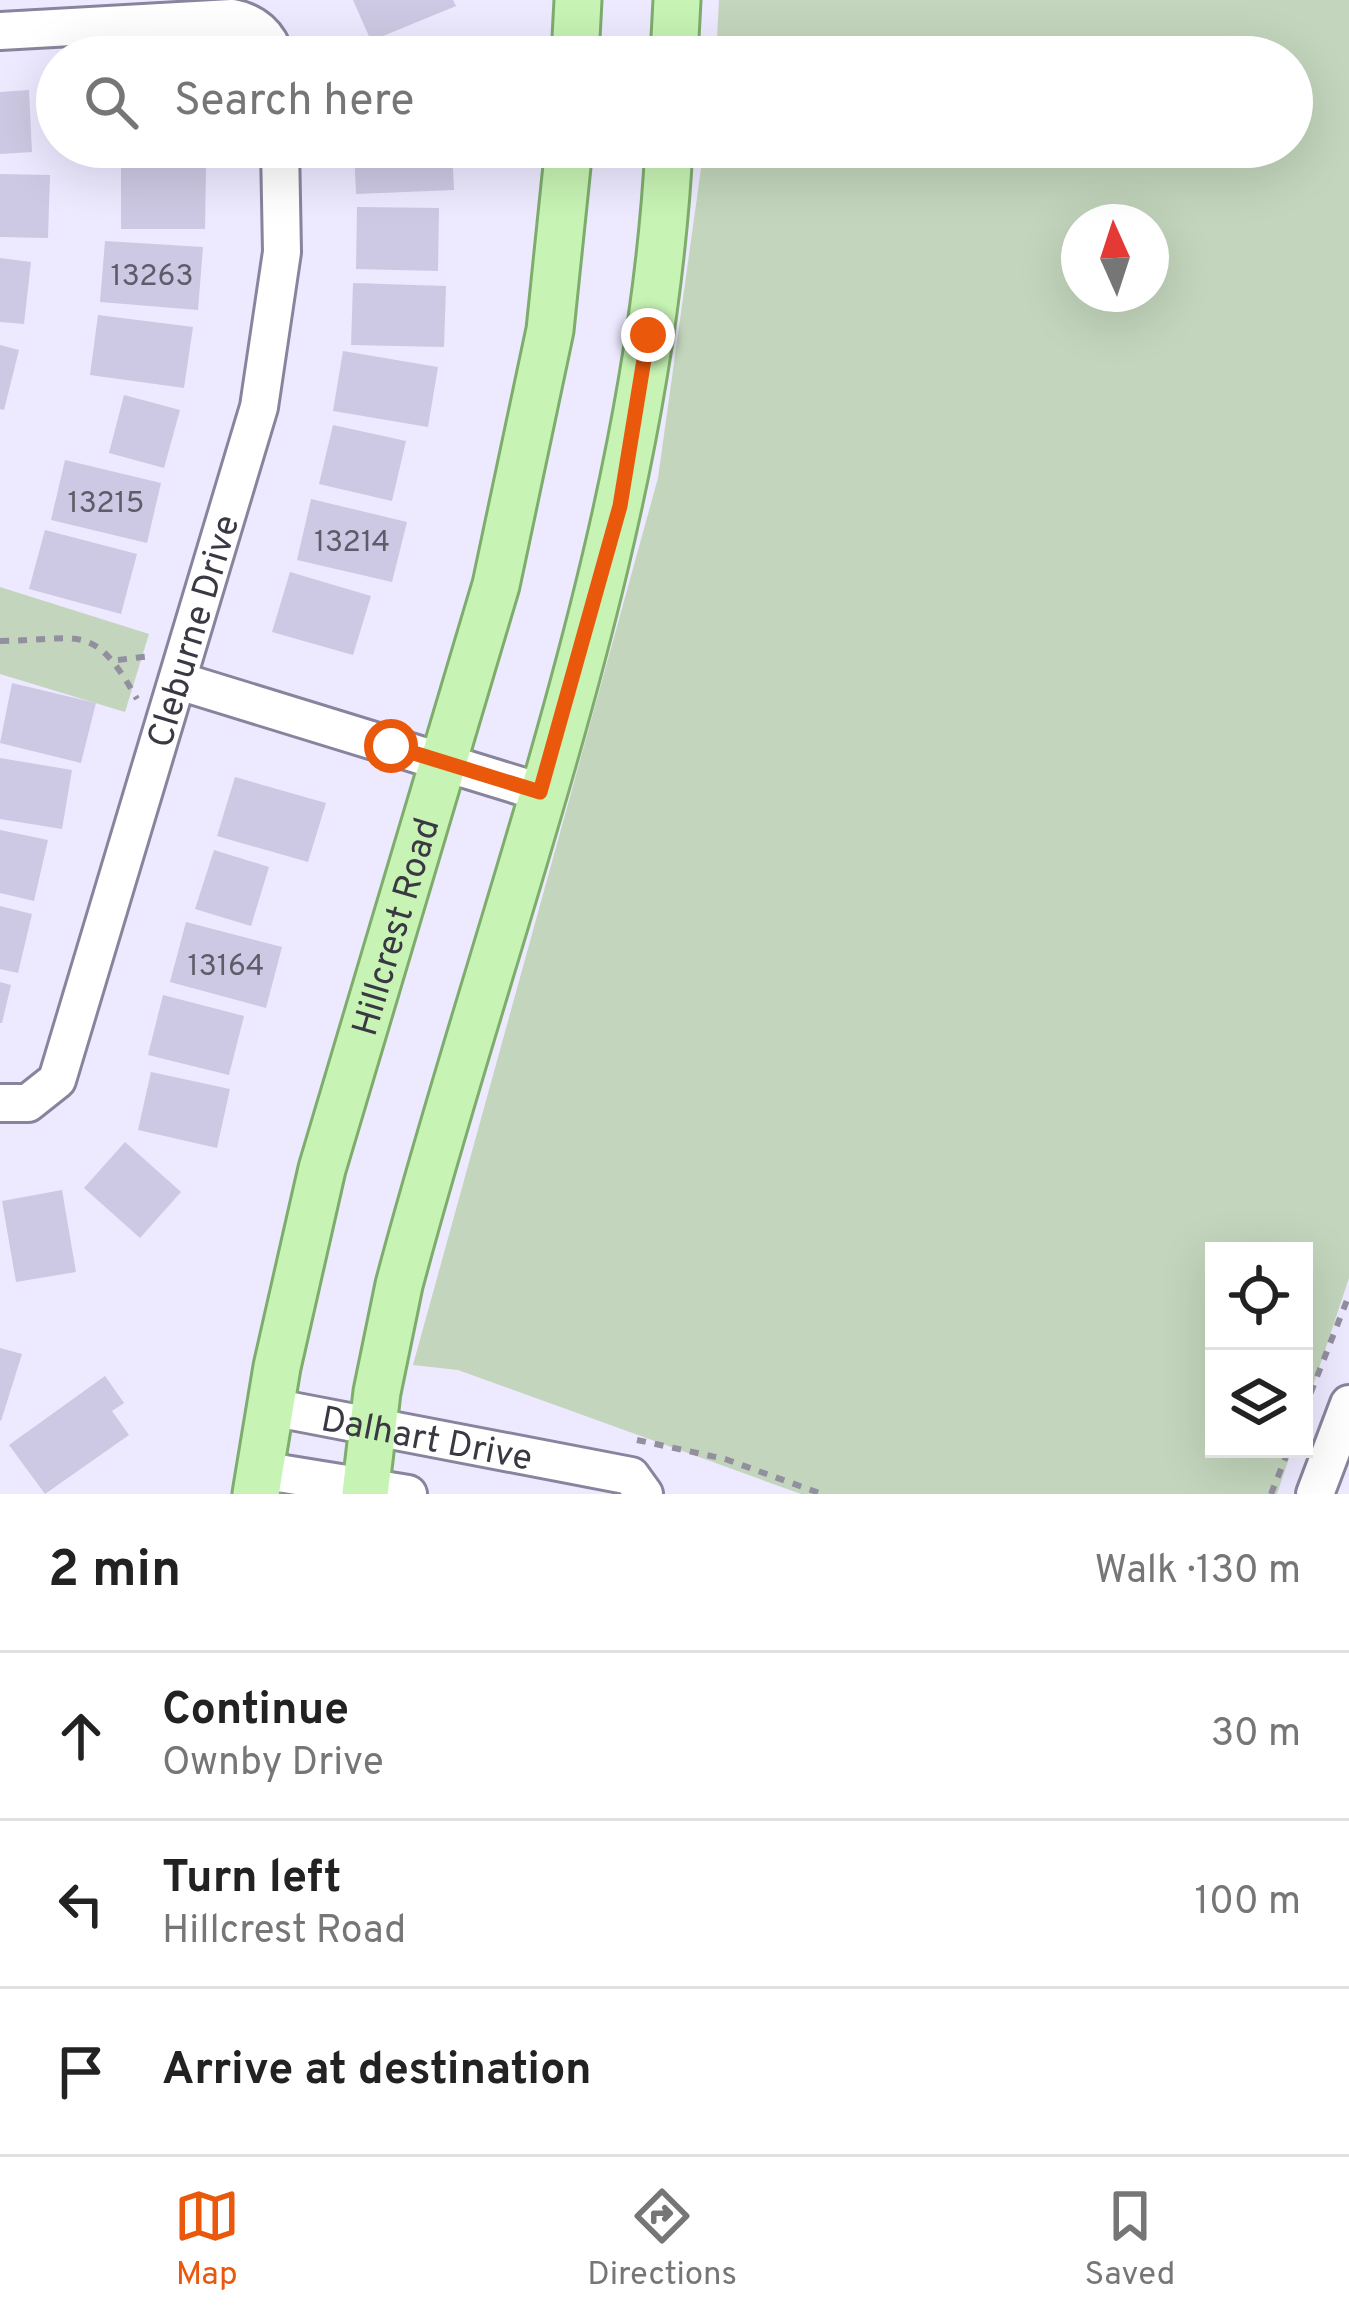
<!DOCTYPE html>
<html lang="en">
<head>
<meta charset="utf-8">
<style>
	body { margin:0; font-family:Overpass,sans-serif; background:#f2f2f2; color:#222 }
	.controls { position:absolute; right:36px; bottom:36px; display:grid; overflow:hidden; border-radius:0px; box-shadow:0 12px 48px #0002 }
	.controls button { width:108px; height:108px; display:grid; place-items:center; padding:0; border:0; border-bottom:3px solid #e0e0e0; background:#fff; color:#222; font:60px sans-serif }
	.compass { position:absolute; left:1061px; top:204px; width:108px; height:108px; border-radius:50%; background:#fff; box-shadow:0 12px 48px #0002; rotate:357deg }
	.stop { position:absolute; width:36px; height:36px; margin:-27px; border:9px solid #ea580c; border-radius:50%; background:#fff }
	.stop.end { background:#ea580c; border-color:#fff; box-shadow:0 3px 12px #0008 }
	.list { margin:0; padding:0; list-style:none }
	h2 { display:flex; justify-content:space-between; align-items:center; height:156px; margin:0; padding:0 48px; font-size:51px }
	h2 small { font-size:39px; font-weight:400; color:#767676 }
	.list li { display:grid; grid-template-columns:78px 1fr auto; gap:36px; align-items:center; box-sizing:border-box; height:168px; padding:0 48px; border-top:3px solid #e0e0e0 }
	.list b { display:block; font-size:45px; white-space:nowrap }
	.list p { margin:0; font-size:39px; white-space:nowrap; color:#767676 }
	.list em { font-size:39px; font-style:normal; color:#767676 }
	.icon { flex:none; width:66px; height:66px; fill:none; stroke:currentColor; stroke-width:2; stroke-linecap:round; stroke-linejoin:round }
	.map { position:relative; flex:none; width:1349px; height:1494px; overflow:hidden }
	.search { position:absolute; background:#fff; box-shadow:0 12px 48px #0002; left:36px; right:36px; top:36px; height:132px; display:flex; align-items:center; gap:30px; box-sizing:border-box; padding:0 42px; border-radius:66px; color:#767676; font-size:45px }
	.sheet { height:660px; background:#fff }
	nav { display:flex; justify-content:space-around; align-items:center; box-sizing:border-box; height:168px; border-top:3px solid #e0e0e0; background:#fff; font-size:33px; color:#767676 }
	nav a { display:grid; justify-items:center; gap:6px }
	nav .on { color:#ea580c }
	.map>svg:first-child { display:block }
</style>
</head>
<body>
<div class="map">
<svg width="1349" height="1494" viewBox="0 0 1349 1494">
	<rect width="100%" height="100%" fill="#ede9ff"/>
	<g fill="#c3d5bc" fill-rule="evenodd">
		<path d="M 719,0 L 1349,0 L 1349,1278 L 1304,1413 L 1304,1251 L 1214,1251 L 1214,1449 L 1292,1449 L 1277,1494 L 801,1494 L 458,1370 L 413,1365 L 658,478 L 704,147 L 1292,147 L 1292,57 L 716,57 ZM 1079,222 L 1151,222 L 1151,294 L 1079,294 Z"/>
		<path d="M 0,587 L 149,634 L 125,712 L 0,674 Z"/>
	</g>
	<g fill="#cdc9e4">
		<path d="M 353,0 L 453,0 L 456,6 L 371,41 Z"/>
		<path d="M 29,90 L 32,152 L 0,154 L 0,92 Z"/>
		<path d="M 354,147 L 452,147 L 454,190 L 356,194 Z"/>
		<path d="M 121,167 L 206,168 L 205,229 L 121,229 Z"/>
		<path d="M 0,174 L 50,175 L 48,238 L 0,237 Z"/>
		<path d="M 357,207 L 439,208 L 438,271 L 356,269 Z"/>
		<path d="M 105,241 L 203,247 L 198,310 L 100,302 Z"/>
		<path d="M 0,258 L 31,262 L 24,324 L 0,322 Z"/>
		<path d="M 353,283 L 446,286 L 444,347 L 351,345 Z"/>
		<path d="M 98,315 L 193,327 L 184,388 L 90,375 Z"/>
		<path d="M 0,345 L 19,350 L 4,410 L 0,409 Z"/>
		<path d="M 343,351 L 438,367 L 428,427 L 333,411 Z"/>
		<path d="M 124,395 L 180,410 L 164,468 L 109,453 Z"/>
		<path d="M 333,425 L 406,441 L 392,501 L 319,484 Z"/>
		<path d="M 65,460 L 161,483 L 147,543 L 51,520 Z"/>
		<path d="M 311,499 L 407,522 L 392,582 L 297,560 Z"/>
		<path d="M 45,530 L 137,554 L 121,614 L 29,589 Z"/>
		<path d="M 290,572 L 371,596 L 353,655 L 272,632 Z"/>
		<path d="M 12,683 L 96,703 L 81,763 L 0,743 Z"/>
		<path d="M 0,758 L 72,770 L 62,829 L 0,819 Z"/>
		<path d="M 235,777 L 326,803 L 308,862 L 217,836 Z"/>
		<path d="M 0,830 L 48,840 L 34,901 L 0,893 Z"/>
		<path d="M 214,850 L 269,867 L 251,926 L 195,909 Z"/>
		<path d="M 0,906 L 32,914 L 18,973 L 0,969 Z"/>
		<path d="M 186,922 L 282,947 L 266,1008 L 170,982 Z"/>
		<path d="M 0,982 L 11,985 L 2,1023 L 0,1023 Z"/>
		<path d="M 163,995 L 244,1016 L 229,1075 L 148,1055 Z"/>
		<path d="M 151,1072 L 230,1089 L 217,1148 L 138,1130 Z"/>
		<path d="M 125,1142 L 181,1192 L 140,1238 L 84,1188 Z"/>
		<path d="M 62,1190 L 76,1272 L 16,1282 L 2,1201 Z"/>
		<path d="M 0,1348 L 22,1354 L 1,1421 L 0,1420 Z"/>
		<path d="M 105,1376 L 124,1403 L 112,1411 L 129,1435 L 45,1494 L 9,1445 Z"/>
	</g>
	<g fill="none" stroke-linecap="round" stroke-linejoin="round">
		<defs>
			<g id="minor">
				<path d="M 0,31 L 232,18 C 254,22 269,35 275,57"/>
				<path d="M 179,681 L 540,792"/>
				<path id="s1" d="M 0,1103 L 28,1103 L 57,1080 L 259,407 L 282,252 L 280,147"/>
				<path id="s2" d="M 271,1407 L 631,1476 L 644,1494"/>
				<path d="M 260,1470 L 408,1494"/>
				<path d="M 1315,1494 L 1349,1404"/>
			</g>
			<g id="major">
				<path d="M 575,57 L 578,0"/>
				<path d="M 674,57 L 677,0"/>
				<path id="s3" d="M 256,1494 L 277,1367 L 322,1169 L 496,585 L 550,330 L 569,147"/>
				<path d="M 365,1494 L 377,1392 L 399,1285 C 498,911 649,537 669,147"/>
			</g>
		</defs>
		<use href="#minor" stroke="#89849d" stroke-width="42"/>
		<use href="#major" stroke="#7dac6c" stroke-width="51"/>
		<g stroke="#928f9f" stroke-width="6" stroke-dasharray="9 9" stroke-linecap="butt">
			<path d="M 0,641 C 82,640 93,621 137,699"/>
			<path d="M 118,660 L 150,656"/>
			<path d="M 1304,1410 L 1349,1295"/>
			<path d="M 637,1440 L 725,1459 L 822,1494"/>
			<path d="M 1271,1494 L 1289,1449"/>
		</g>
		<use href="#minor" stroke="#fff" stroke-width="36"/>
		<use href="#major" stroke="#c7f3b4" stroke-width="45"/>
	</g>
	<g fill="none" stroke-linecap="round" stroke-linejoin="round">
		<path stroke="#ea580c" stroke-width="15" d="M 391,746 L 540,792 L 620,506 L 648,335"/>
	</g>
	<g text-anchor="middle" stroke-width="9" stroke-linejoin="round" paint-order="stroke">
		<g font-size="30" fill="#5f5c6a">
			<text x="152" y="285">13263</text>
			<text x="106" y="512">13215</text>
			<text x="352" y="551">13214</text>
			<text x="226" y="975">13164</text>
		</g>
		<g font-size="36" fill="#3a3842" stroke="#faf9fe">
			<text dy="13" stroke="none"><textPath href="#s1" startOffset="534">Cleburne Drive</textPath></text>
			<text dy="13" stroke="none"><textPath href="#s3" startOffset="585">Hillcrest Road</textPath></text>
			<text dy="13" stroke="none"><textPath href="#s2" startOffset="159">Dalhart Drive</textPath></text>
		</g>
	</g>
</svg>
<div class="controls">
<button><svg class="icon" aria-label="locate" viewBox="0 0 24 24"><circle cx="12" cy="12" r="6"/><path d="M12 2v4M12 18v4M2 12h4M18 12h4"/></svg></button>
<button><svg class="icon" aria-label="layers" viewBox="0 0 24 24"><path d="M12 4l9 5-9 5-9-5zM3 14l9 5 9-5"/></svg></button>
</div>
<svg class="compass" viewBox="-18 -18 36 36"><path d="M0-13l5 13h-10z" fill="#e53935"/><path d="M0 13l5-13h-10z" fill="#767676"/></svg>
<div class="stop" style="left:391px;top:746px"></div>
<div class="stop end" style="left:648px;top:335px"></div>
<div class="search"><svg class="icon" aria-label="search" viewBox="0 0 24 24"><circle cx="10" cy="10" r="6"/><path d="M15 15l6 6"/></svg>Search here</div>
</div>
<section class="sheet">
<h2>2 min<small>Walk · 130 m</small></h2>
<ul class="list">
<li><svg class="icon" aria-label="ahead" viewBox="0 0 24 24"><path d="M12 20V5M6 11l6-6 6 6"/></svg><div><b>Continue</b><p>Ownby Drive</p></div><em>30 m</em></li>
<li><svg class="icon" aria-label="left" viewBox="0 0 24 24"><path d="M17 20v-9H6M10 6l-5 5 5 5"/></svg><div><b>Turn left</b><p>Hillcrest Road</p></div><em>100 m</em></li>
<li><svg class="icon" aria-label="arrive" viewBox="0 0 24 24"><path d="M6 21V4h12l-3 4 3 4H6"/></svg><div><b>Arrive at destination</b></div></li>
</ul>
</section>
<nav>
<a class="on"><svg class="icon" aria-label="map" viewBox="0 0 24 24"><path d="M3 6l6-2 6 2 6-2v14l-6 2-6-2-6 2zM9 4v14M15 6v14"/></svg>Map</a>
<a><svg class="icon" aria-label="directions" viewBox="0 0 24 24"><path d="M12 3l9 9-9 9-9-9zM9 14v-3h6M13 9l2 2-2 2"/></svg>Directions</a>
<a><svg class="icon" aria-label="saved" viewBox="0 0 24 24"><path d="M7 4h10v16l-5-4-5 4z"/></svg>Saved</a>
</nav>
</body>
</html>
